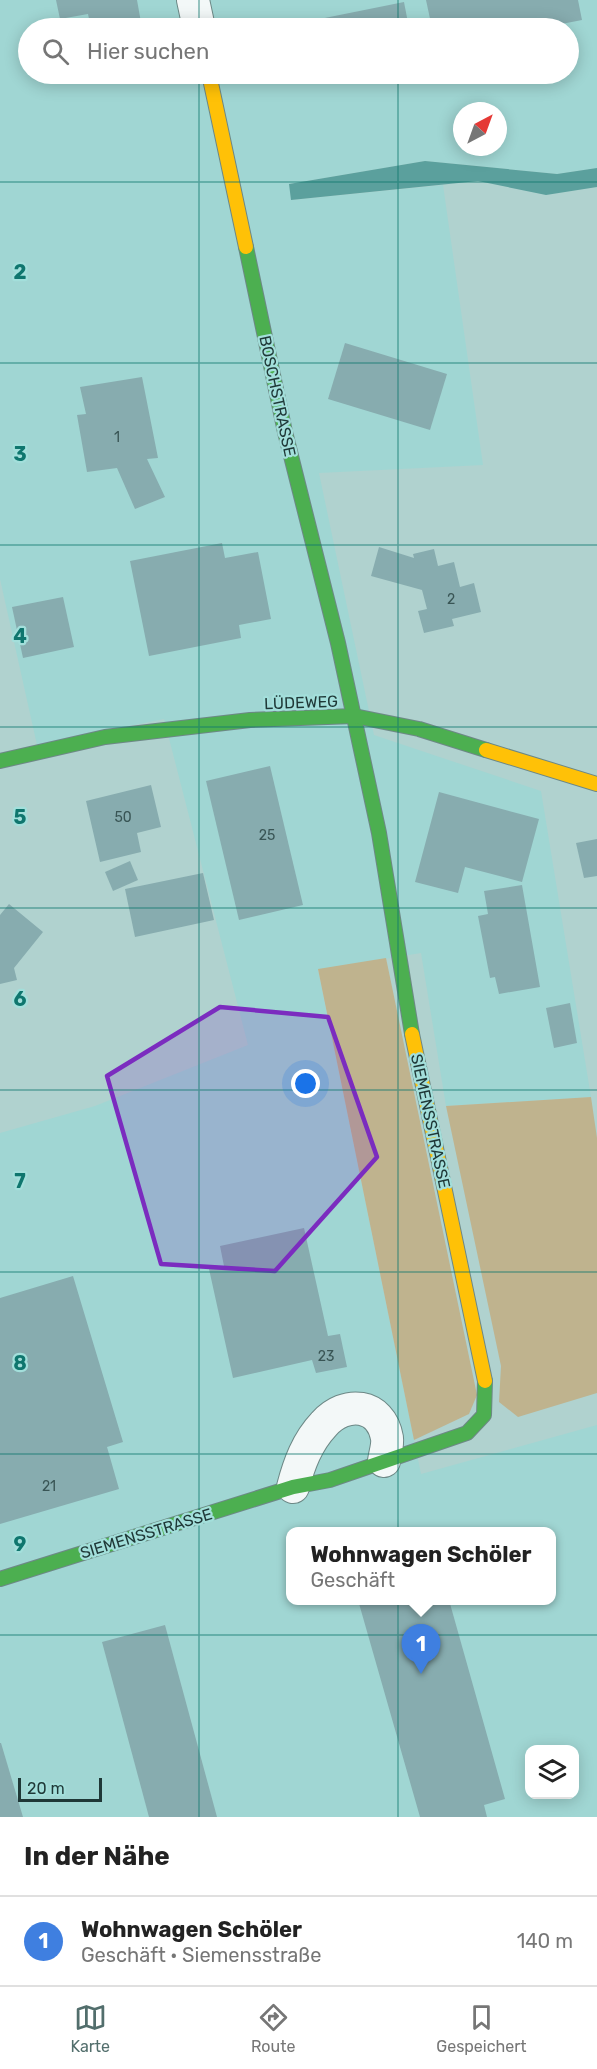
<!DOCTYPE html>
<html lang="de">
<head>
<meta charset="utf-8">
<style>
	body { margin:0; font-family:Rubik,sans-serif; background:#f6f6f6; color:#222 }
	.controls { position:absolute; right:18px; bottom:18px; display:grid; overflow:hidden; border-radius:12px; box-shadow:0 3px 15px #0003 }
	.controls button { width:54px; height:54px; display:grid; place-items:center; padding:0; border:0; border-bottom:2px solid #e0e0e0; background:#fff; color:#222; font:30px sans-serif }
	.compass { position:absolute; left:453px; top:102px; width:54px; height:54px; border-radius:50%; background:#fff; box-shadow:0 3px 15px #0003; rotate:41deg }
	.scale { position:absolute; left:18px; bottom:15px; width:84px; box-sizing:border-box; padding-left:6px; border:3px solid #1f3837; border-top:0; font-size:16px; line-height:21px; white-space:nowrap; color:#1f3837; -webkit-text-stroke:4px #a3dfdb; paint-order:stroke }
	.you { position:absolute; left:306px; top:1084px; width:21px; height:21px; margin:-15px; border:4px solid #fff; border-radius:50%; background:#1a73e8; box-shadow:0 0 0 9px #1a73e833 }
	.badge { display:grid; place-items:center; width:39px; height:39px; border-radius:50%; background:#526e6c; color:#fff; font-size:20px; font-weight:700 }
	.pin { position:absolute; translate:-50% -50px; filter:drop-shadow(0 2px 3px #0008) }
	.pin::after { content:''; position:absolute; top:32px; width:21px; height:18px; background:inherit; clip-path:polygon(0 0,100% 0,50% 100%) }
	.popup { position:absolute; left:286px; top:1527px; width:270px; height:78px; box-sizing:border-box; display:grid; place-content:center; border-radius:12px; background:#fff; filter:drop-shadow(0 2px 4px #0005); font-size:20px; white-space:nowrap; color:#767676 }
	.popup b { font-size:22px; color:#222 }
	.popup::after { content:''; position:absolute; left:50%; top:100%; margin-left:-12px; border:12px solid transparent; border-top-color:#fff }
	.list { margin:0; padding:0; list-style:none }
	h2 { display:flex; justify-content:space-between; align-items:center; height:78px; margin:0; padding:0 24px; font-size:26px }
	h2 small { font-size:20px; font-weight:400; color:#767676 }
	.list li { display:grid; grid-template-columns:39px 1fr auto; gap:18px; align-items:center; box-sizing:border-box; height:90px; padding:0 24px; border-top:2px solid #e0e0e0 }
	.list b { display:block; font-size:22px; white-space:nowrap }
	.list p { margin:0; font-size:20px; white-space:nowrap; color:#767676 }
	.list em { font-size:20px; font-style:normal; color:#767676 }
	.icon { flex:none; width:33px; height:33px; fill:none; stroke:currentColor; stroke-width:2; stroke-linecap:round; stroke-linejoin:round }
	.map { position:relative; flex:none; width:597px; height:1817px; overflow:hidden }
	.search { position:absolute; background:#fff; box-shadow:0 3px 15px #0003; left:18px; right:18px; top:18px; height:66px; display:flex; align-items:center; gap:15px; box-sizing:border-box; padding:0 21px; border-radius:33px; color:#767676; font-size:22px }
	.sheet { height:168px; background:#fff }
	nav { display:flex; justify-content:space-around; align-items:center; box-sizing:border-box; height:84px; border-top:2px solid #e0e0e0; background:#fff; font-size:16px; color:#767676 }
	nav a { display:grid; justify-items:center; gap:3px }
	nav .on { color:#526e6c }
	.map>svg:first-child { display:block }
</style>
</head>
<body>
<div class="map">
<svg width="597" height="1817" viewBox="0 0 597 1817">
	<rect width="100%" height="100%" fill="#b0d2cf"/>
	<path fill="#a0d6d3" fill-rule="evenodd" d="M 0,0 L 597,0 L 597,168 L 557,174 L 425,161 L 289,184 L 292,200 L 443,185 L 483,465 L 319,473 L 374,735 L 541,791 L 591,1097 L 446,1106 L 421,953 L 318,970 L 421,1474 L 597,1425 L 597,1817 L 0,1817 L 0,1133 L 95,1106 L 248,1045 L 164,719 L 37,745 L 0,579 ZM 28,28 L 568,28 L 568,74 L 28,74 ZM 462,111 L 498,111 L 498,147 L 462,147 ZM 290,1532 L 552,1532 L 552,1600 L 290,1600 ZM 530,1750 L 574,1750 L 574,1794 L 530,1794 Z"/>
	<g fill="#bfb38e">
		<path d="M 386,958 L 477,1395 L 469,1414 L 414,1440 L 318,969 Z"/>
		<path d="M 591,1097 L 597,1138 L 597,1393 L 518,1417 L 499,1402 L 501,1366 L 446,1106 Z"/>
	</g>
	<path fill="#5ba09d" d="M 425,161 L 557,174 L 597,168 L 597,187 L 546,195 L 478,181 L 291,200 L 289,184 Z"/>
	<g fill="#87acaf">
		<path d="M 56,0 L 137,0 L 142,28 L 91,28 L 88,14 L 60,19 Z"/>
		<path d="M 426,0 L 578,0 L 582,20 L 541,28 L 432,28 Z"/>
		<path d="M 404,2 L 409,28 L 280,28 L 280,27 Z"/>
		<path d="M 273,74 L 317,74 L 317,75 L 275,83 Z"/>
		<path d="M 345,343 L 447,374 L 430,430 L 328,399 Z"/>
		<path d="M 142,377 L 158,458 L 147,459 L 165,497 L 135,509 L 117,468 L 87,472 L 77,415 L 86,414 L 80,387 Z"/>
		<path d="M 222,543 L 225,558 L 258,552 L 271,619 L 239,625 L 241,638 L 149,656 L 130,561 Z"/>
		<path d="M 379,547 L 414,558 L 413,554 L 434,549 L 438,566 L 454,562 L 460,587 L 474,583 L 481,612 L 452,619 L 454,626 L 424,633 L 418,611 L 427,609 L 422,590 L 371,576 Z"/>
		<path d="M 63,597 L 74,647 L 23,658 L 12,607 Z"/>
		<path d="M 270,766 L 303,905 L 239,920 L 206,781 Z"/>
		<path d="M 151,785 L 161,827 L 137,833 L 141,852 L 100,862 L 86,801 Z"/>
		<path d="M 439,792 L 539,819 L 522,882 L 465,867 L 458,893 L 415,882 Z"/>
		<path d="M 597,839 L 597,876 L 584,878 L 576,843 Z"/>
		<path d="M 130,861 L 138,880 L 113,891 L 105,872 Z"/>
		<path d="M 203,873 L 214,920 L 135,937 L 125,889 Z"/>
		<path d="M 522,885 L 540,987 L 499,994 L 495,977 L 490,978 L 478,916 L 488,914 L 484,891 Z"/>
		<path d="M 9,904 L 43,932 L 14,968 L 17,980 L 0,984 L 0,915 Z"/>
		<path d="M 570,1003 L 577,1043 L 554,1048 L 546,1008 Z"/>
		<path d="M 304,1228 L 328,1336 L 340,1334 L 347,1367 L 316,1373 L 312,1360 L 233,1378 L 209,1269 L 224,1266 L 220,1246 Z"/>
		<path d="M 73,1276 L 123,1442 L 107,1447 L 119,1489 L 0,1524 L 0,1298 Z"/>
		<path d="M 358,1600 L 449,1600 L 505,1799 L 484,1805 L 487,1817 L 420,1817 Z"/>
		<path d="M 165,1625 L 217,1817 L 149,1817 L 102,1642 Z"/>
		<path d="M 0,1743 L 1,1743 L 23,1817 L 0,1817 Z"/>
	</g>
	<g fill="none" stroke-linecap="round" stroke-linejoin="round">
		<defs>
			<g id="street">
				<path d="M 193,0 L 199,28"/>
				<path d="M 293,1487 C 299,1464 307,1442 324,1424 C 345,1400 381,1403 387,1438 C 388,1445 385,1454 384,1461"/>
			</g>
			<g id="fast">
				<path d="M 246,247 L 285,432 L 338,643 L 379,833 L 412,1034"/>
				<path d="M 0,761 L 105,737 L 250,720 L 354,716 L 419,729 L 486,750"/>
				<path d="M 0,1579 L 293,1487 L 330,1480 L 467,1433 L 484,1415 L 485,1381"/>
			</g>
			<g id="slow">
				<path d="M 209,74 L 246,247"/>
				<path d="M 486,750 L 597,784"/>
				<path d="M 412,1034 L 485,1381"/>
			</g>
		</defs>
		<use href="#street" stroke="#6d8886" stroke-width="34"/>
		<use href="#fast" stroke="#6d8886" stroke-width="16"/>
		<use href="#slow" stroke="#6d8886" stroke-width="16"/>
		<use href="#street" stroke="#f3f8f8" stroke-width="32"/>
		<use href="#fast" stroke="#4caf50" stroke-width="14"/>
		<use href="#slow" stroke="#ffc107" stroke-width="14"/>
	</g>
	<path fill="#7b2cbf" fill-opacity="0.2" stroke="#7b2cbf" stroke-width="4.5" stroke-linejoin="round" d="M 220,1007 L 328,1017 L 377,1157 L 275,1271 L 161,1264 L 107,1076 Z"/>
	<path fill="none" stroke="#0f766e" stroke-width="1.5" stroke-opacity="0.55" d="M 199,0 L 199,28M 398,0 L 398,28M 199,74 L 199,1817M 398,74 L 398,1817M 0,182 L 597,182M 0,363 L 597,363M 0,545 L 597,545M 0,727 L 597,727M 0,908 L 597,908M 0,1090 L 597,1090M 0,1272 L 597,1272M 0,1454 L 597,1454M 0,1635 L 597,1635"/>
	<g text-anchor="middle" stroke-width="4.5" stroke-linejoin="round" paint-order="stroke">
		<g font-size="14" fill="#395555">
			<text x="117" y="442">1</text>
			<text x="451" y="604">2</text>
			<text x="123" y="822">50</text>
			<text x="267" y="840">25</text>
			<text x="326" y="1361">23</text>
			<text x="49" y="1491">21</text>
		</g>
		<g font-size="16" fill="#1f3837" stroke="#a3dfdb">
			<text transform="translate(278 396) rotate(78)" y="6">BOSCHSTRASSE</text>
			<text transform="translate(301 702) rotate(-2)" y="6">LÜDEWEG</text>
			<text transform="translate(431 1121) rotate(78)" y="6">SIEMENSSTRASSE</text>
			<text transform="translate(146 1533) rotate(-17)" y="6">SIEMENSSTRASSE</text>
		</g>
	</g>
	<g font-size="20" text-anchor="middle" font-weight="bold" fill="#0f766e" stroke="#a3dfdb" stroke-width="4.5" stroke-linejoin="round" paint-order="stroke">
		<text x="20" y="279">2</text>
		<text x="20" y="461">3</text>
		<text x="20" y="643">4</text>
		<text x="20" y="824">5</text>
		<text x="20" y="1006">6</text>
		<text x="20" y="1188">7</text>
		<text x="20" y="1370">8</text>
		<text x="20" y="1551">9</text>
	</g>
</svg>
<div class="controls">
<button><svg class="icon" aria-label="layers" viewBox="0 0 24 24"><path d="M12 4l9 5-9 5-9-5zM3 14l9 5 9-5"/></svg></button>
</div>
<svg class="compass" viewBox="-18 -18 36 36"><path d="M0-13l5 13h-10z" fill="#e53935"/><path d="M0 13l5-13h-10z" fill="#767676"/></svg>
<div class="scale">20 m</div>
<div class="you"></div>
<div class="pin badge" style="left:421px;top:1674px;background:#3f7fe0">1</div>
<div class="popup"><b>Wohnwagen Schöler</b>Geschäft</div>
<div class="search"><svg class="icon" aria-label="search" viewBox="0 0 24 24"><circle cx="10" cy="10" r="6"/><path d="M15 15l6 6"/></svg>Hier suchen</div>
</div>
<section class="sheet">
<h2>In der Nähe<small></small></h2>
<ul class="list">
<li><span class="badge" style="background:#3f7fe0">1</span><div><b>Wohnwagen Schöler</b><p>Geschäft · Siemensstraße</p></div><em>140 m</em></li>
</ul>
</section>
<nav>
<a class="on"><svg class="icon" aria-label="map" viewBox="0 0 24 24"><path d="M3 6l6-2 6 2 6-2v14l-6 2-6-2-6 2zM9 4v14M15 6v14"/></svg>Karte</a>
<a><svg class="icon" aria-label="directions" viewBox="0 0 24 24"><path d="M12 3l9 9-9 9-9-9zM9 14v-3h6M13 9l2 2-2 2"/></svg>Route</a>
<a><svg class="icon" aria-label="saved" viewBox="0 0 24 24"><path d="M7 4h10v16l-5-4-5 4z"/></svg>Gespeichert</a>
</nav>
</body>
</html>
